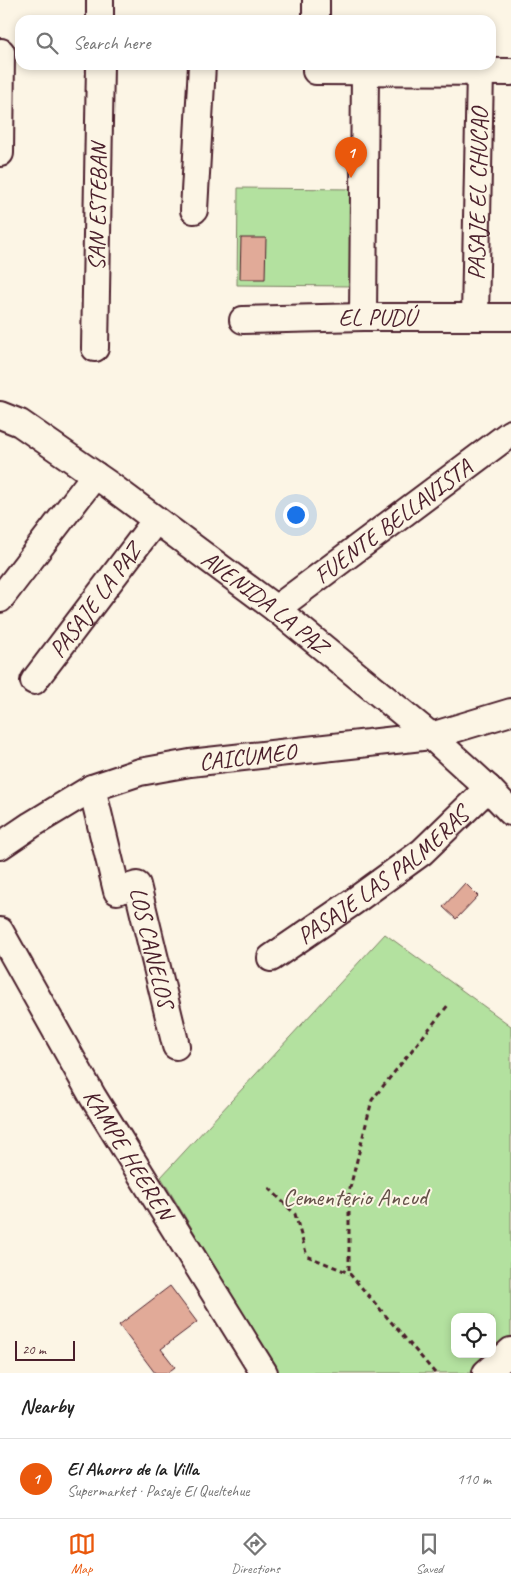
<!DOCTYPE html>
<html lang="en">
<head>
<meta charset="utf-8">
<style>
	body { margin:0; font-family:Caveat,sans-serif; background:#f2f2f2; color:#222 }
	.controls { position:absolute; right:15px; bottom:15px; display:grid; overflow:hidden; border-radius:10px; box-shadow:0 2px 8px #0003 }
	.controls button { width:45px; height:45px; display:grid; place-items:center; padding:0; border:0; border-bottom:1px solid #e0e0e0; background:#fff; color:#222; font:25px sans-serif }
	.scale { position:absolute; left:15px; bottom:12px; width:60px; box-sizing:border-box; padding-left:5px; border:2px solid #4a1f2b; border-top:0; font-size:14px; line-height:18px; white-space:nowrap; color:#4a1f2b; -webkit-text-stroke:4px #fcf5e5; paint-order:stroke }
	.you { position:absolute; left:295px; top:514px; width:18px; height:18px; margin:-12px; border:4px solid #fff; border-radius:50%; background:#1a73e8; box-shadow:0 0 0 8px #1a73e833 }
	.badge { display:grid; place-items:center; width:32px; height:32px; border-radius:50%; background:#ea580c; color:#fff; font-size:16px; font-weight:700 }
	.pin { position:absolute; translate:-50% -41px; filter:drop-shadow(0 1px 2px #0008) }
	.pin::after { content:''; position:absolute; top:26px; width:18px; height:15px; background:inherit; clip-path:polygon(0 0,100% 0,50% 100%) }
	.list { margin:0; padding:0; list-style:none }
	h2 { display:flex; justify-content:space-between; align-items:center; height:65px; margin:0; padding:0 20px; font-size:21px }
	h2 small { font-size:16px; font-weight:400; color:#767676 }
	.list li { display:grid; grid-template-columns:32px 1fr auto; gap:15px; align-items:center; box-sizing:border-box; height:80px; padding:0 20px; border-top:1px solid #e0e0e0 }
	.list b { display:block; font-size:19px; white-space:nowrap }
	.list p { margin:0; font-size:16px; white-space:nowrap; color:#767676 }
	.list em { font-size:16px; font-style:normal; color:#767676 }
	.icon { flex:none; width:28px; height:28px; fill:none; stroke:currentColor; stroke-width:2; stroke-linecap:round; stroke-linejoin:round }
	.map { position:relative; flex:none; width:511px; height:1373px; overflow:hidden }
	.search { position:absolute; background:#fff; box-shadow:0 2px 8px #0003; left:15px; right:15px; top:15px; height:55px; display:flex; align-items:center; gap:12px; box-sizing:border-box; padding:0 18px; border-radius:15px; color:#767676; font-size:19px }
	.sheet { height:145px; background:#fff }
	nav { display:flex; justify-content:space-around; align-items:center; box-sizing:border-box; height:70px; border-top:1px solid #e0e0e0; background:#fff; font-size:14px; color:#767676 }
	nav a { display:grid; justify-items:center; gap:2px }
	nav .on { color:#ea580c }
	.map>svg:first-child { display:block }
</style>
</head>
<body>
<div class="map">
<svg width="511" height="1373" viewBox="0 0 511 1373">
	<rect width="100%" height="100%" fill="#fcf5e5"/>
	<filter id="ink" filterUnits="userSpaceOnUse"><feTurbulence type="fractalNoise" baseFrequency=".02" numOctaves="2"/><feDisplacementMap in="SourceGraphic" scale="10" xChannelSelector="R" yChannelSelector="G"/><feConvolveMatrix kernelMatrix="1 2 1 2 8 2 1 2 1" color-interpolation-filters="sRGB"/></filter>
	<g filter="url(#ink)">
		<g fill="#b3e19f" stroke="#7e8065" fill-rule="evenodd">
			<path d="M 238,188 L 355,189 L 354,286 L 237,285 Z"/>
			<path d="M 385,934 L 511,1026 L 511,1373 L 279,1373 L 161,1177 ZM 455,1317 L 492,1317 L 492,1354 L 455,1354 Z"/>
		</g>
		<g fill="#e1aa98" stroke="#4a1f2b">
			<path d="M 241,238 L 266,238 L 265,279 L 240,279 Z"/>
			<path d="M 465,883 L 478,896 L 456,919 L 443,907 Z"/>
			<path d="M 170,1286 L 197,1322 L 161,1349 L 175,1367 L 167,1373 L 155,1373 L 119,1325 Z"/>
		</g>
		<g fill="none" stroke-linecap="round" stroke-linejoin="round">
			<defs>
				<g id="minor">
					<path d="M 100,0 L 100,20"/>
					<path d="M 316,20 L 316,0"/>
					<path d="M 316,65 L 316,71 L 511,72"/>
					<path d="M 0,153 L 1,52"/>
					<path d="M 194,210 L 202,65"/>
					<path id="s1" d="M 475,316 L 480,72"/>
					<path d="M 363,317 L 365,71"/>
					<path id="s2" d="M 243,320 L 363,317 L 511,317"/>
					<path id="s3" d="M 95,348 L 100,65"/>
					<path id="s4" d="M 0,415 L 20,423 L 108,484 L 276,609 L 431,736 L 488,788 L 511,812"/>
					<path d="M 0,599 L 95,475"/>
					<path id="s5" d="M 276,609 L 511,433"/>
					<path id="s6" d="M 34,681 L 156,520"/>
					<path id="s7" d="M 92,788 L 117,891 L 137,885 L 176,1046"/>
					<path id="s8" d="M 0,846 L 31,825 L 92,788 L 140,772 L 190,763 L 431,736 L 511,712"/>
					<path id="s9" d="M 0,931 L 93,1097 L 264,1373"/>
					<path id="s10" d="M 271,958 L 353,902 L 422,852 L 488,788"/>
					<path d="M 486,1373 L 511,1351"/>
				</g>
			</defs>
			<use href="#minor" stroke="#4a1f2b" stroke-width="30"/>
			<g stroke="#4a1f2b" stroke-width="3" stroke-dasharray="5 4" stroke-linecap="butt">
				<path d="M 269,1188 L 295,1214 L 307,1256 L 349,1273"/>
				<path d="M 435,1373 L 349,1273 L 349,1192 L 372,1100 L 449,1004"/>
			</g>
			<use href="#minor" stroke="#fcf5e5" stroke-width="26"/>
		</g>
	</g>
	<g text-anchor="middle" stroke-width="4" stroke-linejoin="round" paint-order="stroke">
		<g font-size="24" fill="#4a1f2b" stroke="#fcf5e5">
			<text dy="8" stroke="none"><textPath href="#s1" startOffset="122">PASAJE EL CHUCAO</textPath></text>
			<text dy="8" stroke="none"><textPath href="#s3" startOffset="141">SAN ESTEBAN</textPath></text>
			<text dy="8" stroke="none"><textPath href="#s2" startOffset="134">EL PUDÚ</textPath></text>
			<text dy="8" stroke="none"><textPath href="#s5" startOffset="146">FUENTE BELLAVISTA</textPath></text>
			<text dy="8" stroke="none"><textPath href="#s6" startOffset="101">PASAJE LA PAZ</textPath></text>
			<text dy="8" stroke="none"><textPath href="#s4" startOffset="325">AVENIDA LA PAZ</textPath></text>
			<text dy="8" stroke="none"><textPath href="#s8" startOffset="268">CAICUMEO</textPath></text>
			<text dy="8" stroke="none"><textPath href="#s10" startOffset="139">PASAJE LAS PALMERAS</textPath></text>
			<text dy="8" stroke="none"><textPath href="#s7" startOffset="191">LOS CANELOS</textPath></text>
			<text dy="8" stroke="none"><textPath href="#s9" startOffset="258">KAMPE HEEREN</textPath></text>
		</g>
		<g font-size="24" fill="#645048" stroke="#fcf5e5">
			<text x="355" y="1205">Cementerio Ancud</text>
		</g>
	</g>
</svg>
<div class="controls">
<button><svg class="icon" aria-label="locate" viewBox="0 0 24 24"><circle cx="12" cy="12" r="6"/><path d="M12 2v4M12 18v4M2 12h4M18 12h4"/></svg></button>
</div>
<div class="scale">20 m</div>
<div class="you"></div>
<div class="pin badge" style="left:351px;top:178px">1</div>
<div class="search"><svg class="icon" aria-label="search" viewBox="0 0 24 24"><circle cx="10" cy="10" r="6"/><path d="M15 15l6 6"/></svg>Search here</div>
</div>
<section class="sheet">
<h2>Nearby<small></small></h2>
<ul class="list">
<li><span class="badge">1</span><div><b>El Ahorro de la Villa</b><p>Supermarket · Pasaje El Queltehue</p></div><em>110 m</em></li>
</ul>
</section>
<nav>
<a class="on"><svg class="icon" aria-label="map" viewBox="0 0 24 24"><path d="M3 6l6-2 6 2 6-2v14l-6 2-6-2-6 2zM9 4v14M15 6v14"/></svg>Map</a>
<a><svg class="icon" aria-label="directions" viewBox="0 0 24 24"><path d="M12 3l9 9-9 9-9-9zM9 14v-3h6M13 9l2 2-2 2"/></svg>Directions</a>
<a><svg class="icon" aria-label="saved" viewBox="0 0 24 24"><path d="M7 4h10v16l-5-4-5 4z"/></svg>Saved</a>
</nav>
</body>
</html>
